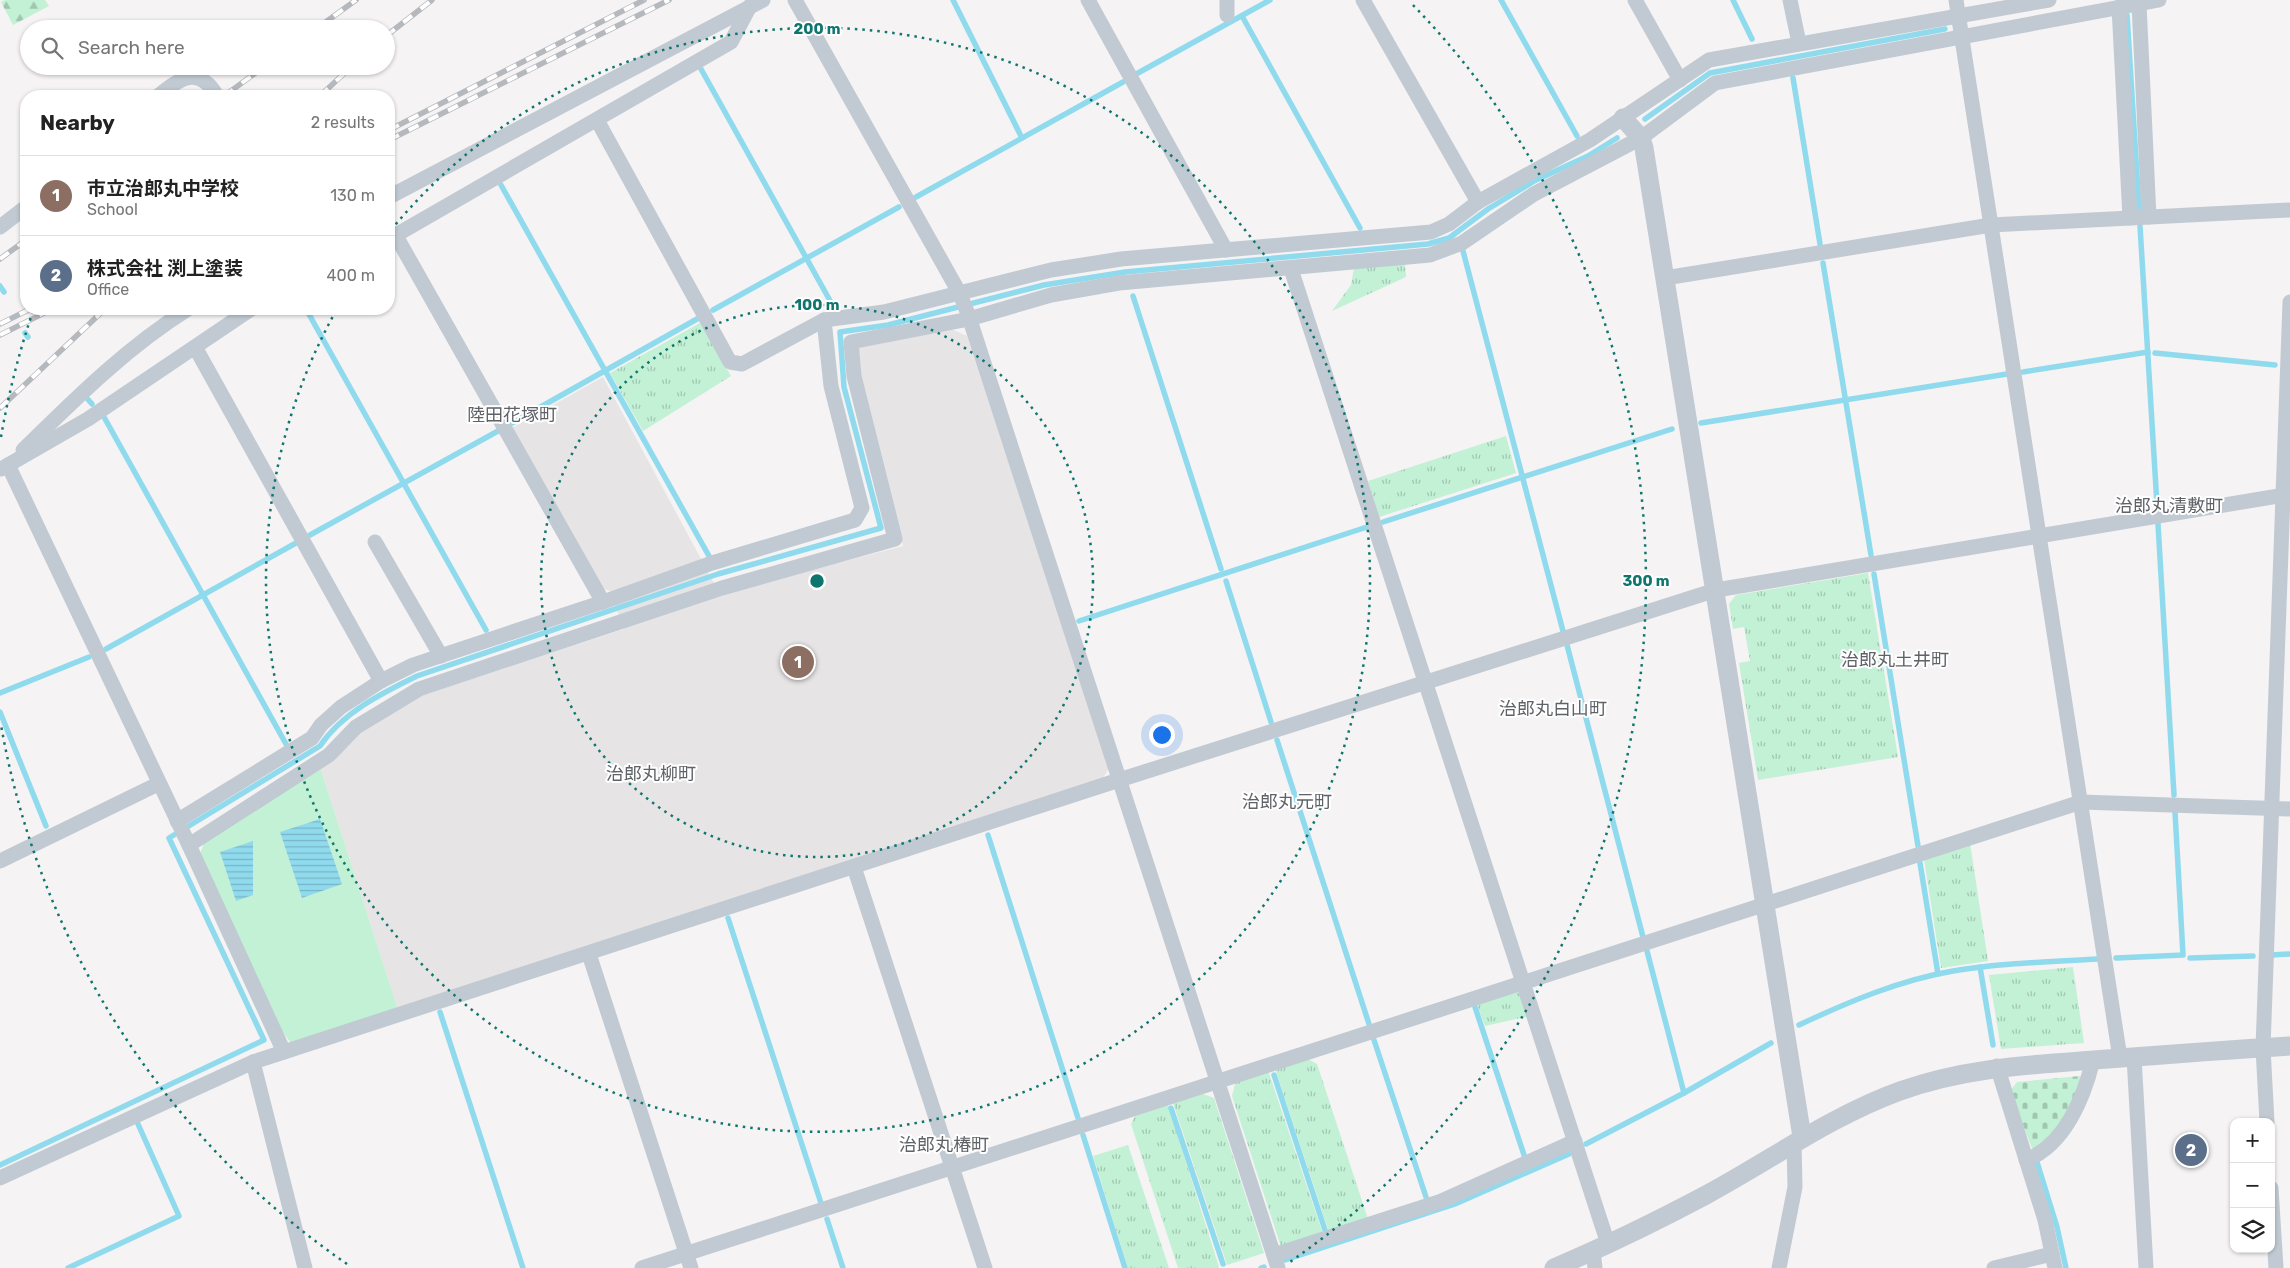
<!DOCTYPE html>
<html lang="en">
<head>
<meta charset="utf-8">
<style>
	body { margin:0; font-family:Rubik,"Noto Sans JP",sans-serif; background:#f2f2f2; color:#222 }
	.controls { position:absolute; right:15px; bottom:15px; display:grid; overflow:hidden; border-radius:10px; box-shadow:0 1px 4px #0004 }
	.controls button { width:45px; height:45px; display:grid; place-items:center; padding:0; border:0; border-bottom:1px solid #e0e0e0; background:#fff; color:#222; font:25px sans-serif }
	.you { position:absolute; left:1161px; top:734px; width:18px; height:18px; margin:-12px; border:4px solid #fff; border-radius:50%; background:#1a73e8; box-shadow:0 0 0 8px #1a73e833 }
	.badge { display:grid; place-items:center; width:32px; height:32px; border-radius:50%; background:#1a73e8; color:#fff; font-size:16px; font-weight:700 }
	.pin { position:absolute; translate:-50% -50%; border:2px solid #fff; box-shadow:0 1px 5px #0006 }
	.list { margin:0; padding:0; list-style:none }
	h2 { display:flex; justify-content:space-between; align-items:center; height:65px; margin:0; padding:0 20px; font-size:21px }
	h2 small { font-size:16px; font-weight:400; color:#767676 }
	.list li { display:grid; grid-template-columns:32px 1fr auto; gap:15px; align-items:center; box-sizing:border-box; height:80px; padding:0 20px; border-top:1px solid #e0e0e0 }
	.list b { display:block; font-size:19px; white-space:nowrap }
	.list p { margin:0; font-size:16px; white-space:nowrap; color:#767676 }
	.list em { font-size:16px; font-style:normal; color:#767676 }
	.icon { flex:none; width:28px; height:28px; fill:none; stroke:currentColor; stroke-width:2; stroke-linecap:round; stroke-linejoin:round }
	.map { position:relative; flex:none; width:2290px; height:1268px; overflow:hidden }
	.search { position:absolute; background:#fff; box-shadow:0 1px 4px #0004; left:20px; top:20px; width:375px; height:55px; display:flex; align-items:center; gap:12px; box-sizing:border-box; padding:0 18px; border-radius:28px; color:#767676; font-size:19px }
	.panel { position:absolute; background:#fff; box-shadow:0 1px 4px #0004; left:20px; top:90px; width:375px; height:225px; border-radius:20px }
	.map>svg:first-child { display:block }
</style>
</head>
<body>
<div class="map">
<svg width="2290" height="1268" viewBox="0 0 2290 1268">
	<defs>
		<pattern id="grass-tufts" width="24" height="20" patternUnits="userSpaceOnUse" patternTransform="scale(1.25)"><rect width="24" height="20" fill="#c3f1d5"/><path d="M3 7l-1-3M5 7V3M7 7l1-3M15 17l-1-3M17 17v-4M19 17l1-3" fill="none" stroke="#a0c6b0"/></pattern>
		<pattern id="forest-firs" width="22" height="20" patternUnits="userSpaceOnUse" patternTransform="scale(1.25)"><rect width="22" height="20" fill="#c3f1d5"/><path d="M5 1l3.5 6h-7zM16 11l3.5 6h-7z" fill="#a0c6b0"/></pattern>
		<pattern id="cemetery-stones" width="16" height="16" patternUnits="userSpaceOnUse" patternTransform="scale(1.25)"><rect width="16" height="16" fill="#c3f1d5"/><path d="M2 7V4a2 2 0 0 1 4 0v3zM10 15v-3a2 2 0 0 1 4 0v3z" fill="#a0c6b0"/></pattern>
		<pattern id="water-rules" width="6" height="5" patternUnits="userSpaceOnUse" patternTransform="scale(1.25)"><rect width="6" height="5" fill="#90daee"/><path d="M0 2.5h6" fill="none" stroke="#78b4c4"/></pattern>
	</defs>
	<rect width="100%" height="100%" fill="#f5f3f3"/>
	<path fill="#e6e4e5" d="M 951,329 L 967,336 L 1109,768 L 1102,780 L 398,1010 L 320,767 L 364,729 L 421,696 L 624,629 L 610,591 L 601,588 L 512,428 L 603,377 L 721,596 L 767,581 L 903,546 L 860,374 L 859,348 Z"/>
	<g fill="url(#grass-tufts)">
		<path d="M 1405,264 L 1406,277 L 1332,311 L 1351,285 L 1354,268 Z"/>
		<path d="M 700,323 L 731,376 L 643,431 L 610,373 Z"/>
		<path d="M 1506,436 L 1516,473 L 1379,517 L 1368,481 Z"/>
		<path d="M 1868,573 L 1898,757 L 1758,780 L 1739,663 L 1750,661 L 1744,627 L 1733,629 L 1729,604 L 1736,595 Z"/>
		<path d="M 1970,843 L 1988,961 L 1941,968 L 1924,859 Z"/>
		<path d="M 2073,967 L 2084,1043 L 2001,1049 L 1989,975 Z"/>
		<path d="M 1514,990 L 1522,996 L 1529,1016 L 1485,1026 L 1476,1002 Z"/>
		<path d="M 1306,1058 L 1317,1064 L 1368,1219 L 1329,1232 L 1275,1069 Z"/>
		<path d="M 1268,1070 L 1323,1234 L 1281,1247 L 1232,1096 L 1236,1080 Z"/>
		<path d="M 1203,1094 L 1214,1098 L 1264,1253 L 1227,1265 L 1173,1103 Z"/>
		<path d="M 1168,1105 L 1219,1267 L 1217,1268 L 1178,1268 L 1131,1124 L 1135,1116 Z"/>
		<path d="M 1128,1145 L 1169,1268 L 1128,1268 L 1093,1156 Z"/>
	</g>
	<path fill="url(#forest-firs)" d="M 5,0 L 45,0 L 49,6 L 13,25 L 1,2 Z"/>
	<path fill="url(#cemetery-stones)" d="M 2080,1076 L 2083,1079 L 2064,1122 L 2033,1151 L 2010,1091 L 2017,1082 Z"/>
	<path fill="#c3f1d5" d="M 320,767 L 398,1010 L 291,1043 L 281,1030 L 199,856 L 206,838 Z"/>
	<g fill="url(#water-rules)">
		<path d="M 320,819 L 342,884 L 302,898 L 280,832 Z"/>
		<path d="M 253,841 L 253,895 L 236,901 L 220,852 Z"/>
	</g>
	<g fill="none" stroke-linecap="round" stroke-linejoin="round">
		<g stroke="#90daee" stroke-width="5.5">
			<path d="M 953,0 L 1022,138"/>
			<path d="M 1501,0 L 1577,136"/>
			<path d="M 1733,0 L 1752,39"/>
			<path d="M 2127,15 L 2139,208"/>
			<path d="M 1242,16 L 1360,228"/>
			<path d="M 701,69 L 833,306"/>
			<path d="M 1138,73 L 1270,0"/>
			<path d="M 1793,78 L 1820,244"/>
			<path d="M 1645,119 L 1710,73 L 1945,29"/>
			<path d="M 501,185 L 709,556"/>
			<path d="M 916,197 L 1123,82"/>
			<path d="M 2140,226 L 2157,505"/>
			<path d="M 1463,251 L 1563,631"/>
			<path d="M 1823,263 L 1871,555"/>
			<path d="M 0,286 L 4,292"/>
			<path d="M 1133,296 L 1221,569"/>
			<path d="M 306,309 L 486,630"/>
			<path d="M 713,310 L 899,207"/>
			<path d="M 25,333 L 28,337"/>
			<path d="M 2155,353 L 2275,365"/>
			<path d="M 2023,372 L 2148,352"/>
			<path d="M 85,396 L 92,404"/>
			<path d="M 104,417 L 286,744"/>
			<path d="M 512,423 L 697,319"/>
			<path d="M 1701,423 L 2007,374"/>
			<path d="M 1383,522 L 1672,429"/>
			<path d="M 2158,524 L 2174,795"/>
			<path d="M 310,535 L 498,431"/>
			<path d="M 1874,574 L 1918,846"/>
			<path d="M 1226,581 L 1271,722"/>
			<path d="M 1079,621 L 1367,527"/>
			<path d="M 1567,645 L 1643,937"/>
			<path d="M 106,649 L 296,543"/>
			<path d="M 0,693 L 89,657"/>
			<path d="M 0,712 L 46,826"/>
			<path d="M 1277,740 L 1369,1024"/>
			<path d="M 988,835 L 1078,1118"/>
			<path d="M 1920,863 L 1938,974"/>
			<path d="M 728,918 L 821,1203"/>
			<path d="M 1647,951 L 1684,1093"/>
			<path d="M 2271,955 L 2290,954"/>
			<path d="M 2116,958 L 2183,955 L 2175,812"/>
			<path d="M 2190,958 L 2253,956"/>
			<path d="M 1980,967 L 1993,1045"/>
			<path d="M 1475,1007 L 1525,1158"/>
			<path d="M 440,1012 L 523,1268"/>
			<path d="M 1799,1025 C 1848,1002 1900,980 1953,971 C 2001,963 2050,962 2098,959"/>
			<path d="M 1374,1040 L 1427,1200"/>
			<path d="M 1274,1075 L 1325,1230"/>
			<path d="M 1171,1108 L 1223,1264"/>
			<path d="M 1083,1135 L 1125,1268"/>
			<path d="M 1586,1144 L 1684,1093 L 1771,1043"/>
			<path d="M 2037,1162 L 2057,1227 L 2066,1268"/>
			<path d="M 0,1165 L 264,1040 L 169,838 L 320,746 C 342,713 382,693 417,676 L 718,574 L 881,528 L 844,387 L 840,332 L 888,325 L 1044,285 L 1125,272 L 1428,244 L 1449,238 L 1488,209 L 1536,180 L 1588,156 L 1617,138"/>
			<path d="M 827,1219 L 843,1268"/>
			<path d="M 1285,1260 L 1455,1204 L 1569,1154"/>
			<path d="M 68,1268 L 179,1216 L 138,1124"/>
			<path d="M 1261,1268 L 1264,1267"/>
		</g>
		<g stroke="#c1cad2" stroke-width="15">
			<path d="M 795,0 L 960,294 L 968,314 L 1278,1268"/>
			<path d="M 1088,0 L 1226,250"/>
			<path d="M 1227,0 L 1227,15"/>
			<path d="M 1363,0 L 1478,202"/>
			<path d="M 1635,0 L 1680,80"/>
			<path d="M 1790,0 L 1799,43"/>
			<path d="M 1956,0 L 2120,1058"/>
			<path d="M 2139,4 L 2149,217"/>
			<path d="M 2119,7 L 2130,218"/>
			<path d="M 158,96 C 180,78 199,65 217,96"/>
			<path d="M 597,120 L 730,362 L 742,364 L 824,320"/>
			<path d="M 389,197 L 763,0"/>
			<path d="M 0,227 L 26,207"/>
			<path d="M 396,236 L 603,602"/>
			<path d="M 389,239 L 731,42 L 750,6"/>
			<path d="M 1291,269 L 1608,1244"/>
			<path d="M 1665,278 L 1991,225 L 2290,210"/>
			<path d="M 195,347 L 381,681"/>
			<path d="M 23,450 C 76,398 126,348 188,309"/>
			<path d="M 8,465 L 189,845 L 284,1052"/>
			<path d="M 1,469 L 88,419 L 251,309"/>
			<path d="M 375,542 L 441,656"/>
			<path d="M 177,821 L 312,738 L 321,725 L 341,707 L 381,681 L 413,665 L 603,602 L 712,563 L 855,520 L 862,508 L 831,386 L 824,320 L 884,312 L 1051,270 L 1121,259 L 1431,232 L 1449,224 L 1478,202 L 1590,140 L 1709,60 L 2049,0"/>
			<path d="M 189,845 L 329,755 L 356,727 L 419,689 L 722,588 L 895,539 L 854,376 L 851,342 L 969,319 L 1051,295 L 1119,283 L 1430,255 L 1462,243 L 1534,194 L 1641,138 L 1715,83 L 2159,0"/>
			<path d="M 0,861 L 158,784"/>
			<path d="M 854,867 L 985,1268"/>
			<path d="M 589,954 L 691,1268"/>
			<path d="M 2134,1057 L 2146,1268"/>
			<path d="M 253,1062 L 305,1268"/>
			<path d="M 1997,1066 L 2045,1220 L 2055,1268"/>
			<path d="M 2267,1122 L 2263,1048 L 2290,302"/>
			<path d="M 2026,1160 C 2065,1145 2084,1097 2093,1060"/>
			<path d="M 0,1178 L 253,1062 L 1119,780 L 1716,590 L 2290,494"/>
			<path d="M 2271,1188 L 2276,1268"/>
			<path d="M 1593,1251 L 1595,1268"/>
			<path d="M 1274,1255 L 1439,1202 L 1575,1141"/>
			<path d="M 642,1268 L 2081,802 L 2290,809"/>
			<path d="M 1779,1268 L 1795,1187 L 1794,1142"/>
			<path d="M 1994,1268 L 2052,1254"/>
		</g>
		<g stroke="#c1cad2" stroke-width="19">
			<path d="M 1623,118 L 1641,138 L 1644,148 L 1802,1137"/>
			<path d="M 1554,1268 C 1606,1246 1657,1221 1706,1195 C 1771,1160 1831,1116 1900,1091 C 1964,1068 2027,1065 2094,1060 C 2159,1055 2225,1050 2290,1046"/>
		</g>
		<defs>
			<g id="rail">
				<path d="M 316,29 L 356,0"/>
				<path d="M 386,36 L 432,0"/>
				<path d="M 224,96 L 265,66"/>
				<path d="M 320,96 L 352,66"/>
				<path d="M 389,130 L 644,0"/>
				<path d="M 389,140 L 669,0"/>
				<path d="M 0,259 L 26,240"/>
				<path d="M 0,324 L 30,309"/>
				<path d="M 0,335 L 52,309"/>
				<path d="M 0,408 L 105,309"/>
			</g>
		</defs>
		<use href="#rail" stroke="#b5b8bd" stroke-width="5.5"/>
		<use href="#rail" stroke="#fff" stroke-width="4" stroke-dasharray="11" stroke-linecap="butt"/>
	</g>
	<g fill="none" stroke="#0f766e" stroke-width="2.5" stroke-dasharray="2.5 5">
		<circle cx="817" cy="581" r="276"/>
		<path d="M391 230A552 552 0 1 1 337 309"/>
		<path d="M347 1264A829 829 0 0 1 1 725M1 437A829 829 0 0 1 33 311M1413 5A829 829 0 0 1 1287 1264"/>
	</g>
	<g text-anchor="middle" stroke-width="4" stroke-linejoin="round" paint-order="stroke">
		<g font-size="18" fill="#5f6368" stroke="#fff">
			<text x="512" y="421">陸田花塚町</text>
			<text x="2169" y="512">治郎丸清敷町</text>
			<text x="1895" y="666">治郎丸土井町</text>
			<text x="1553" y="715">治郎丸白山町</text>
			<text x="651" y="780">治郎丸柳町</text>
			<text x="1287" y="808">治郎丸元町</text>
			<text x="944" y="1151">治郎丸椿町</text>
		</g>
	</g>
	<circle cx="817" cy="581" r="8" fill="#0f766e" stroke="#fff" stroke-width="2.5"/>
	<g font-size="15" text-anchor="middle" font-weight="bold" fill="#0f766e" stroke="#fff" stroke-width="4" stroke-linejoin="round" paint-order="stroke">
		<text x="817" y="34">200 m</text>
		<text x="817" y="310">100 m</text>
		<text x="1646" y="586">300 m</text>
	</g>
</svg>
<div class="controls">
<button>+</button>
<button>−</button>
<button><svg class="icon" aria-label="layers" viewBox="0 0 24 24"><path d="M12 4l9 5-9 5-9-5zM3 14l9 5 9-5"/></svg></button>
</div>
<div class="you"></div>
<div class="pin badge" style="left:798px;top:662px;background:#8d6e63">1</div>
<div class="pin badge" style="left:2191px;top:1150px;background:#5c6f8a">2</div>
<div class="search"><svg class="icon" aria-label="search" viewBox="0 0 24 24"><circle cx="10" cy="10" r="6"/><path d="M15 15l6 6"/></svg>Search here</div>
<section class="panel">
<h2>Nearby<small>2 results</small></h2>
<ul class="list">
<li><span class="badge" style="background:#8d6e63">1</span><div><b>市立治郎丸中学校</b><p>School</p></div><em>130 m</em></li>
<li><span class="badge" style="background:#5c6f8a">2</span><div><b>株式会社 渕上塗装</b><p>Office</p></div><em>400 m</em></li>
</ul>
</section>
</div>
</body>
</html>
